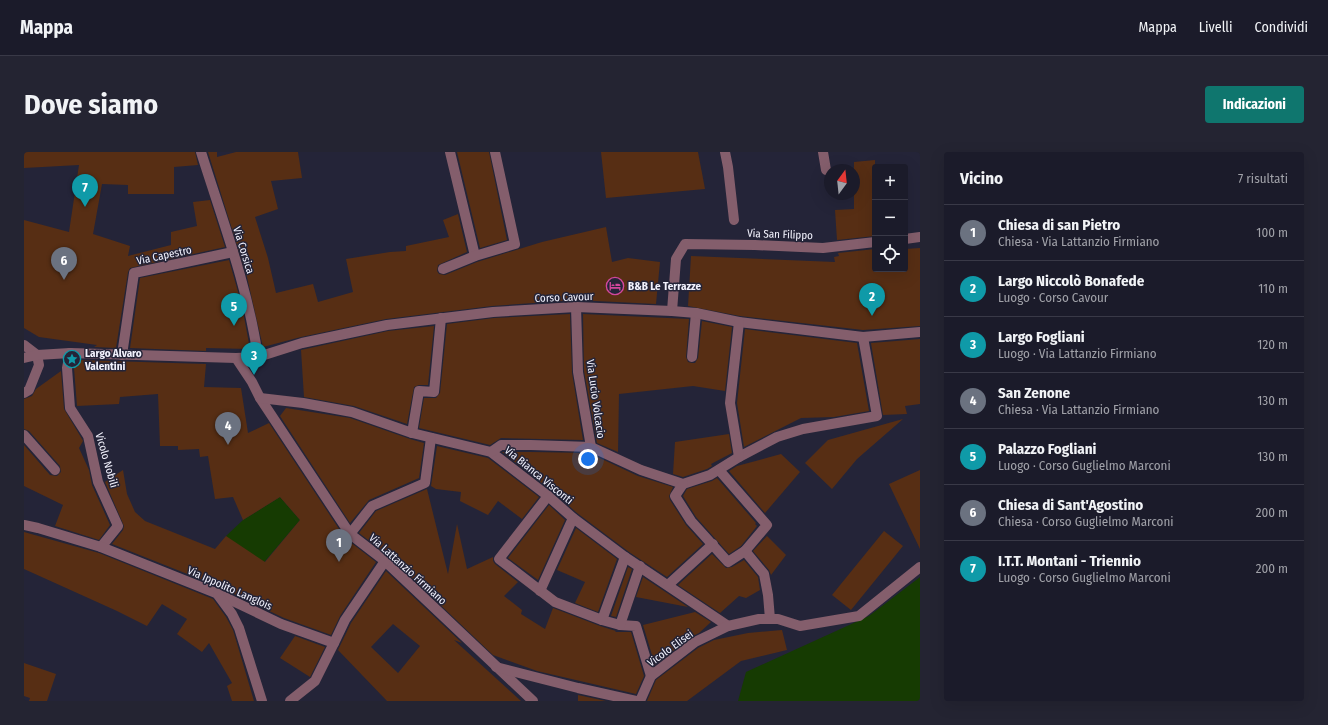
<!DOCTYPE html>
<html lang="it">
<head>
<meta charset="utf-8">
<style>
	body { margin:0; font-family:"Fira Sans Condensed",sans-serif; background:#242432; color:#f1f3f6 }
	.controls { position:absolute; right:12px; top:12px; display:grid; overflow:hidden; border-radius:4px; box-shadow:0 4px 16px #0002 }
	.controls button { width:36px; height:36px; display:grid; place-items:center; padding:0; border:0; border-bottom:1px solid #393947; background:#1b1b2a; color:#f1f3f6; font:20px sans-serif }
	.compass { position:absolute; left:800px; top:12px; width:36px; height:36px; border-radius:50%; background:#1b1b2a; box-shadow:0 4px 16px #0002; rotate:15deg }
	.you { position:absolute; left:564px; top:307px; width:14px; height:14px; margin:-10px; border:3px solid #fff; border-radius:50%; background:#1a73e8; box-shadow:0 0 0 6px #1a73e833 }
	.badge { display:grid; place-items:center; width:26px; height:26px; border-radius:50%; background:#0f766e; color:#fff; font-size:13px; font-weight:700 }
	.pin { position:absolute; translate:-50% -33px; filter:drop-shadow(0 1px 2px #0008) }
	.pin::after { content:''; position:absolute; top:21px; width:14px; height:12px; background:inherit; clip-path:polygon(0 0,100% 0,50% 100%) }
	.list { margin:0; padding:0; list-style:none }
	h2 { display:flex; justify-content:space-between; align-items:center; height:52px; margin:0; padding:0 16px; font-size:17px }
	h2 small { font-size:13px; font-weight:400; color:#a0a1a8 }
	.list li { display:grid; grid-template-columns:26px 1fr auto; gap:12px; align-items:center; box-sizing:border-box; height:56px; padding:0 16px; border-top:1px solid #393947 }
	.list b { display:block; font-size:15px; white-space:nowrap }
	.list p { margin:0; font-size:13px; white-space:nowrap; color:#a0a1a8 }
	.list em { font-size:13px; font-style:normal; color:#a0a1a8 }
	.icon { flex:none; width:22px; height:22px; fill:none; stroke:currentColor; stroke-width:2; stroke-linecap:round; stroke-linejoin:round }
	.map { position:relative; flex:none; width:896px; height:549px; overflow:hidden; border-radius:4px }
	header { display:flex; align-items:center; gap:24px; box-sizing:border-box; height:56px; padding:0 20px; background:#1b1b2a; border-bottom:1px solid #393947 }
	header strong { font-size:19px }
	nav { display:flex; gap:22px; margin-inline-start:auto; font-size:14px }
	.intro { display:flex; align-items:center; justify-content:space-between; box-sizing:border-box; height:96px; padding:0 24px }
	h1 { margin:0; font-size:28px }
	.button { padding:10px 18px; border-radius:4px; background:#0f766e; color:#fff; font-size:14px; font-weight:700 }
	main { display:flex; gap:24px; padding:0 24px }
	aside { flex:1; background:#1b1b2a; border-radius:4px; box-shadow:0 4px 16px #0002 }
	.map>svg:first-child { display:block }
</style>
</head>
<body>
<header>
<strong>Mappa</strong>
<nav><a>Mappa</a><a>Livelli</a><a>Condividi</a></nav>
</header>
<div class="intro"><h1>Dove siamo</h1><a class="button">Indicazioni</a></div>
<main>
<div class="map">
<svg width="896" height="549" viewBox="0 0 896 549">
	<rect width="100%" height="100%" fill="#242438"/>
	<g fill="#163b02">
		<path d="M 256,345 L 276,368 L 231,421 L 202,384 L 219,368 Z"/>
		<path d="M 896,425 L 896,549 L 714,549 L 722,520 L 845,464 Z"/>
	</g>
	<g fill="#572e14" fill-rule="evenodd">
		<path d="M 0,0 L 171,0 L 174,13 L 150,15 L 150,42 L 104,42 L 104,33 L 78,32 L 69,82 L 106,94 L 104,104 L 147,93 L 147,80 L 173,74 L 169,50 L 186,48 L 201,95 L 106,116 L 104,120 L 92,196 L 70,195 L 73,193 L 15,185 L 0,176 L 0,68 L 45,80 L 55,13 L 0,16 Z"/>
		<path d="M 184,0 L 193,0 L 193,5 L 212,0 L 274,0 L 278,26 L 247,29 L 254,57 L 231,65 L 244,106 L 252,141 L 289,132 L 294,150 L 329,140 L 322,107 L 366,100 L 382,99 L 382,94 L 425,85 L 419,68 L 434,62 L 443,100 L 414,113 L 413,119 L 415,122 L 421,123 L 453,110 L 518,90 L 582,75 L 588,110 L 604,106 L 636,110 L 632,152 L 552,148 L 468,154 L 362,167 L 277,185 L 239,195 L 223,125 Z"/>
		<path d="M 433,0 L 465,0 L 483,88 L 456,96 Z"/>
		<path d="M 577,0 L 674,0 L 681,37 L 582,46 Z"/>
		<path d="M 851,8 L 851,84 L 813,88 L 811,58 L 830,57 L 830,10 Z"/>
		<path d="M 896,96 L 896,174 L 839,178 L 716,164 L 664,154 L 667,104 L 811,110 L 810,105 L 815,104 L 814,101 L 851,97 L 851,117 L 881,117 L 881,97 Z"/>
		<path d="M 205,108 L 218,154 L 226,197 L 182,196 L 182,199 L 106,196 L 116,126 Z"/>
		<path d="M 546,162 L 548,221 L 559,288 L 477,286 L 466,293 L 395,276 L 400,246 L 412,246 L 416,241 L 423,172 L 470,166 Z"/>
		<path d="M 559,162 L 665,167 L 662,205 L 664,210 L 668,211 L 671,211 L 674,206 L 678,169 L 708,175 L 701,239 L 669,234 L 595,242 L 594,300 L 573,291 L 560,219 Z"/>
		<path d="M 410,174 L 404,233 L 395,233 L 390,235 L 383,272 L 330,254 L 280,245 L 277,198 L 364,179 Z"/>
		<path d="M 721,177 L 833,191 L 845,259 L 810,265 L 777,266 L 720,295 L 713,251 Z"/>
		<path d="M 896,187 L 896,252 L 881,254 L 883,262 L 859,263 L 847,191 Z"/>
		<path d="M 53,208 L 182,212 L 180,235 L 217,236 L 224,281 L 245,271 L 321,386 L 352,410 L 316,464 L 307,483 L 260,466 L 191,433 L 88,392 L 99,378 L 100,374 L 81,330 L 99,318 L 103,342 L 111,360 L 121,369 L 191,397 L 202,384 L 241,410 L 276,368 L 256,345 L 219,368 L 209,345 L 191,347 L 184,304 L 176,305 L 175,297 L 154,298 L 154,294 L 136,294 L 134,242 L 96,245 L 95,252 L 53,254 L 50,216 L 51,209 Z"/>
		<path d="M 37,219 L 40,257 L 58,287 L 59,289 L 55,296 L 65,318 L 68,333 L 86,373 L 75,388 L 31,374 L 39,353 L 0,334 L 0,293 L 26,323 L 33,324 L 37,320 L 36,314 L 5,279 L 0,277 L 0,247 L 8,244 L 12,237 Z"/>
		<path d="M 262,256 L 326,266 L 386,287 L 400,291 L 395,326 L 345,348 L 326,371 L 256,264 Z"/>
		<path d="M 879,267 L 833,307 L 808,337 L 781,311 L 804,288 Z"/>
		<path d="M 705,282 L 708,301 L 687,312 L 688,314 L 683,317 L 659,325 L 649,322 L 651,290 Z"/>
		<path d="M 413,294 L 464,306 L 515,345 L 498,367 L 474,349 L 464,363 L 436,349 L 437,340 L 412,337 L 407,334 Z"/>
		<path d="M 478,300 L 507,300 L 565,301 L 614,324 L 649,335 L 645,344 L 646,348 L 662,373 L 679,392 L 643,425 L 605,400 L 553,361 L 528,339 Z"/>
		<path d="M 757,302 L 776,320 L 741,361 L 705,319 L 713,314 Z"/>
		<path d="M 896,318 L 896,397 L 865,332 Z"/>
		<path d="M 693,326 L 732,371 L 731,372 L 733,374 L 717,394 L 705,402 L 672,365 L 659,344 L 663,337 L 688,329 Z"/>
		<path d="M 403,337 L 424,422 L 433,372 L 443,417 L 469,405 L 469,409 L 471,412 L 494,430 L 480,444 L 498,458 L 497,462 L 521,477 L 529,456 L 576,474 L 592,479 L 591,480 L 607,480 L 620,524 L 612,542 L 513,519 L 469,503 L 365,404 L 335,381 L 352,359 Z"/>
		<path d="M 525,353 L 541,368 L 514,428 L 484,406 Z"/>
		<path d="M 552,376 L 593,407 L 574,460 L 551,451 L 561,430 L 533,418 Z"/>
		<path d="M 860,379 L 879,394 L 827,458 L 808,443 Z"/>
		<path d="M 0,380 L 75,401 L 189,447 L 202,465 L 209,478 L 230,549 L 208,549 L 203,534 L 208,531 L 185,491 L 178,500 L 153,482 L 163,467 L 138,452 L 123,474 L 93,459 L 0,417 Z"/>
		<path d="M 743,384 L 762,403 L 747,423 L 745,418 L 729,399 Z"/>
		<path d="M 688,402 L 702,416 L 708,415 L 720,408 L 734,425 L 736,438 L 722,446 L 715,444 L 696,461 L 654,433 Z"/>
		<path d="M 604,415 L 608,417 L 592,465 L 587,464 Z"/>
		<path d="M 362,419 L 438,491 L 430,488 L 497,549 L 363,549 L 314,498 L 327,471 ZM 369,472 L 396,494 L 374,521 L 347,495 Z"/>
		<path d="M 619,425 L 664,455 L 612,445 Z"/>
		<path d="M 671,460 L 687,470 L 675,481 L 667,485 L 631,513 L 619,473 Z"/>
		<path d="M 758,478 L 763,498 L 717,509 L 663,549 L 623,549 L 632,528 L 674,496 L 690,488 L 724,481 Z"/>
		<path d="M 271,484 L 301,495 L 286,525 L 256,506 Z"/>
		<path d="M 0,511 L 32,522 L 23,549 L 5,549 L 6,546 L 0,544 Z"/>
		<path d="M 554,543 L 582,549 L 554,549 Z"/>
	</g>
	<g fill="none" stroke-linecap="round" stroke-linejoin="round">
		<g stroke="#845e6c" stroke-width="10">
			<path d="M 177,0 C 198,67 224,135 234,205"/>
			<path d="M 426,0 L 451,104"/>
			<path d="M 701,0 L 704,15 L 710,68"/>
			<path d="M 799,0 L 802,18"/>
			<path d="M 881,87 L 896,85"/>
			<path d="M 419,117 L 451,104 L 491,92 L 471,0"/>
			<path d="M 552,155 L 554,220 L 567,295"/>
			<path d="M 648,159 L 652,107 L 661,92 L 731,93 L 799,96 L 851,90"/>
			<path d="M 0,193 L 13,203 L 15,213 L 5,238 L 0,241"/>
			<path d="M 46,201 L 43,216 L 46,256 L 64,284 L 74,330 L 94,374 L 77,395"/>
			<path d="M 98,203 L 110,121 L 209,100"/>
			<path d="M 668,205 L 672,161"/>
			<path d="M 0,206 L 13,203 L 46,201 L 212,206 L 234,205 L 278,191 L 363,173 L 469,160 L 552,155 L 648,159 L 672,161 L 715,170 L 839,185 L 896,180"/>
			<path d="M 212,206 L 228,230 L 236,246 L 326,382 L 361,409 L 509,549"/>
			<path d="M 236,246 L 279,251 L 328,260 L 388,281 L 467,300 L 524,344 L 549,366 L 601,405 L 704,474"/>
			<path d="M 388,281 L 395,239 L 410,240 L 417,166"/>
			<path d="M 0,283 L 31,318"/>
			<path d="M 467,300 L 477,293 L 507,293 L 567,295 L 617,318 L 659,332 L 686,323 L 715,305 L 753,285 L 779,277 L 853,264 L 839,185"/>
			<path d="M 715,305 L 706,251 L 715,170"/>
			<path d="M 695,318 L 743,373 L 721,399"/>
			<path d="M 659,332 L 651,344 L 667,369 L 704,410 L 721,399 L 740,422 L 744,443 L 746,467"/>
			<path d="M 524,344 L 475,407 L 531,450 L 578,468 L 596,473 L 612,474 L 627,524"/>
			<path d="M 0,373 L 14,376 L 77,395 L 192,441 L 257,472 L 310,491 L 321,468 L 361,409"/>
			<path d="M 326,382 L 348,354 L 401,331 L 407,286"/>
			<path d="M 644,433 L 689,392"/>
			<path d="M 516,439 L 549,366"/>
			<path d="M 194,443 L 208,462 L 215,476 L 238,549"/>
			<path d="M 578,468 L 601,405"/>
			<path d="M 596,473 L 616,414"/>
			<path d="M 472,515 L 554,536 L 612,549"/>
			<path d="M 266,549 L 291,529 L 310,491"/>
			<path d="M 616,549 L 627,524 L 671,490 L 704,474 L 735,467 L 754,467 L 776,474 L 835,464 L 896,415"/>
		</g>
	</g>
	<defs>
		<symbol id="hotel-ring" viewBox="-11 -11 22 22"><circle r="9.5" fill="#242438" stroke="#d1479c" stroke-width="1.5"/><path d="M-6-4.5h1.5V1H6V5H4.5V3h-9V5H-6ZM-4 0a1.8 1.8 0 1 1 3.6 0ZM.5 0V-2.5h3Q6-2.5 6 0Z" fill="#d1479c"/></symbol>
		<symbol id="sight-ring" viewBox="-11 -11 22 22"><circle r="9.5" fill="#242438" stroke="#0f9aa8" stroke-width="1.5"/><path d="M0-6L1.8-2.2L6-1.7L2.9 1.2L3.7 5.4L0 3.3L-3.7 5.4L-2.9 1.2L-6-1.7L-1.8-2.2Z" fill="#0f9aa8"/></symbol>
	</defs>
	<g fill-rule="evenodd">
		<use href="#hotel-ring" x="581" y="124" width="20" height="20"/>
		<use href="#sight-ring" x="38" y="197" width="20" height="20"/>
	</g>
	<g text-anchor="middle" stroke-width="3" stroke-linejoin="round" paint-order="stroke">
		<g font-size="11" fill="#f2f2fd" stroke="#242438">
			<text transform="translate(756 82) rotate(2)" y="4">Via San Filippo</text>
			<text transform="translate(220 98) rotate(73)" y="4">Via Corsica</text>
			<text transform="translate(140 103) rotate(-12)" y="4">Via Capestro</text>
			<text transform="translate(540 145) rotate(-2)" y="4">Corso Cavour</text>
			<text transform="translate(572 247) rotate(82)" y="4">Via Lucio Volcacio</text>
			<text transform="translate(83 308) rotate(74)" y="4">Vicolo Nobili</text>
			<text transform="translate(515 323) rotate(39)" y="4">Via Bianca Visconti</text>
			<text transform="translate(384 417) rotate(42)" y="4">Via Lattanzio Firmiano</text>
			<text transform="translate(206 436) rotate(24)" y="4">Via Ippolito Langlois</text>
			<text transform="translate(646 496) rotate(-36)" y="4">Vicolo Elisei</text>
		</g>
		<g font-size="11" font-weight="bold" fill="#f2f2fd" stroke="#242438" text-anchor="start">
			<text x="604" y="138">B&amp;B Le Terrazze</text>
			<text x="61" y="205">Largo Alvaro<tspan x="61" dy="13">Valentini</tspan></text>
		</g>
	</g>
</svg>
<div class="controls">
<button>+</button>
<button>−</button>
<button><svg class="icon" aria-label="locate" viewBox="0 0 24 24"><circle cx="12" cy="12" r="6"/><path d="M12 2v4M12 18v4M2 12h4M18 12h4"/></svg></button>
</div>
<svg class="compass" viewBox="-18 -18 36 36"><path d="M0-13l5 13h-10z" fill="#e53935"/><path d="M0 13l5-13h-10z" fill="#a0a1a8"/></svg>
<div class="you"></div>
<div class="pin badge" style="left:315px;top:410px;background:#6b7280">1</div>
<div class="pin badge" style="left:848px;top:164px;background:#0f9aa8">2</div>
<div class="pin badge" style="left:230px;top:223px;background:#0f9aa8">3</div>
<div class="pin badge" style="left:204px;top:293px;background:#6b7280">4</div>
<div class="pin badge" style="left:210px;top:174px;background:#0f9aa8">5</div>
<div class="pin badge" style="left:40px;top:128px;background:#6b7280">6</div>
<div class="pin badge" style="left:61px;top:55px;background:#0f9aa8">7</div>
</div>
<aside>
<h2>Vicino<small>7 risultati</small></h2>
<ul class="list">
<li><span class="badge" style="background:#6b7280">1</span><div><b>Chiesa di san Pietro</b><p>Chiesa · Via Lattanzio Firmiano</p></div><em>100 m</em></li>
<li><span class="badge" style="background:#0f9aa8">2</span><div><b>Largo Niccolò Bonafede</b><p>Luogo · Corso Cavour</p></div><em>110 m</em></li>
<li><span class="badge" style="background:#0f9aa8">3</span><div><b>Largo Fogliani</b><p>Luogo · Via Lattanzio Firmiano</p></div><em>120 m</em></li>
<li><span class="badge" style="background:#6b7280">4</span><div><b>San Zenone</b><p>Chiesa · Via Lattanzio Firmiano</p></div><em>130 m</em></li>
<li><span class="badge" style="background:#0f9aa8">5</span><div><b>Palazzo Fogliani</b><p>Luogo · Corso Guglielmo Marconi</p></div><em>130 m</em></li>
<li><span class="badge" style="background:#6b7280">6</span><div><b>Chiesa di Sant'Agostino</b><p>Chiesa · Corso Guglielmo Marconi</p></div><em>200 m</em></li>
<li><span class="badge" style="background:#0f9aa8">7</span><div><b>I.T.T. Montani - Triennio</b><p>Luogo · Corso Guglielmo Marconi</p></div><em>200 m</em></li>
</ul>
</aside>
</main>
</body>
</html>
